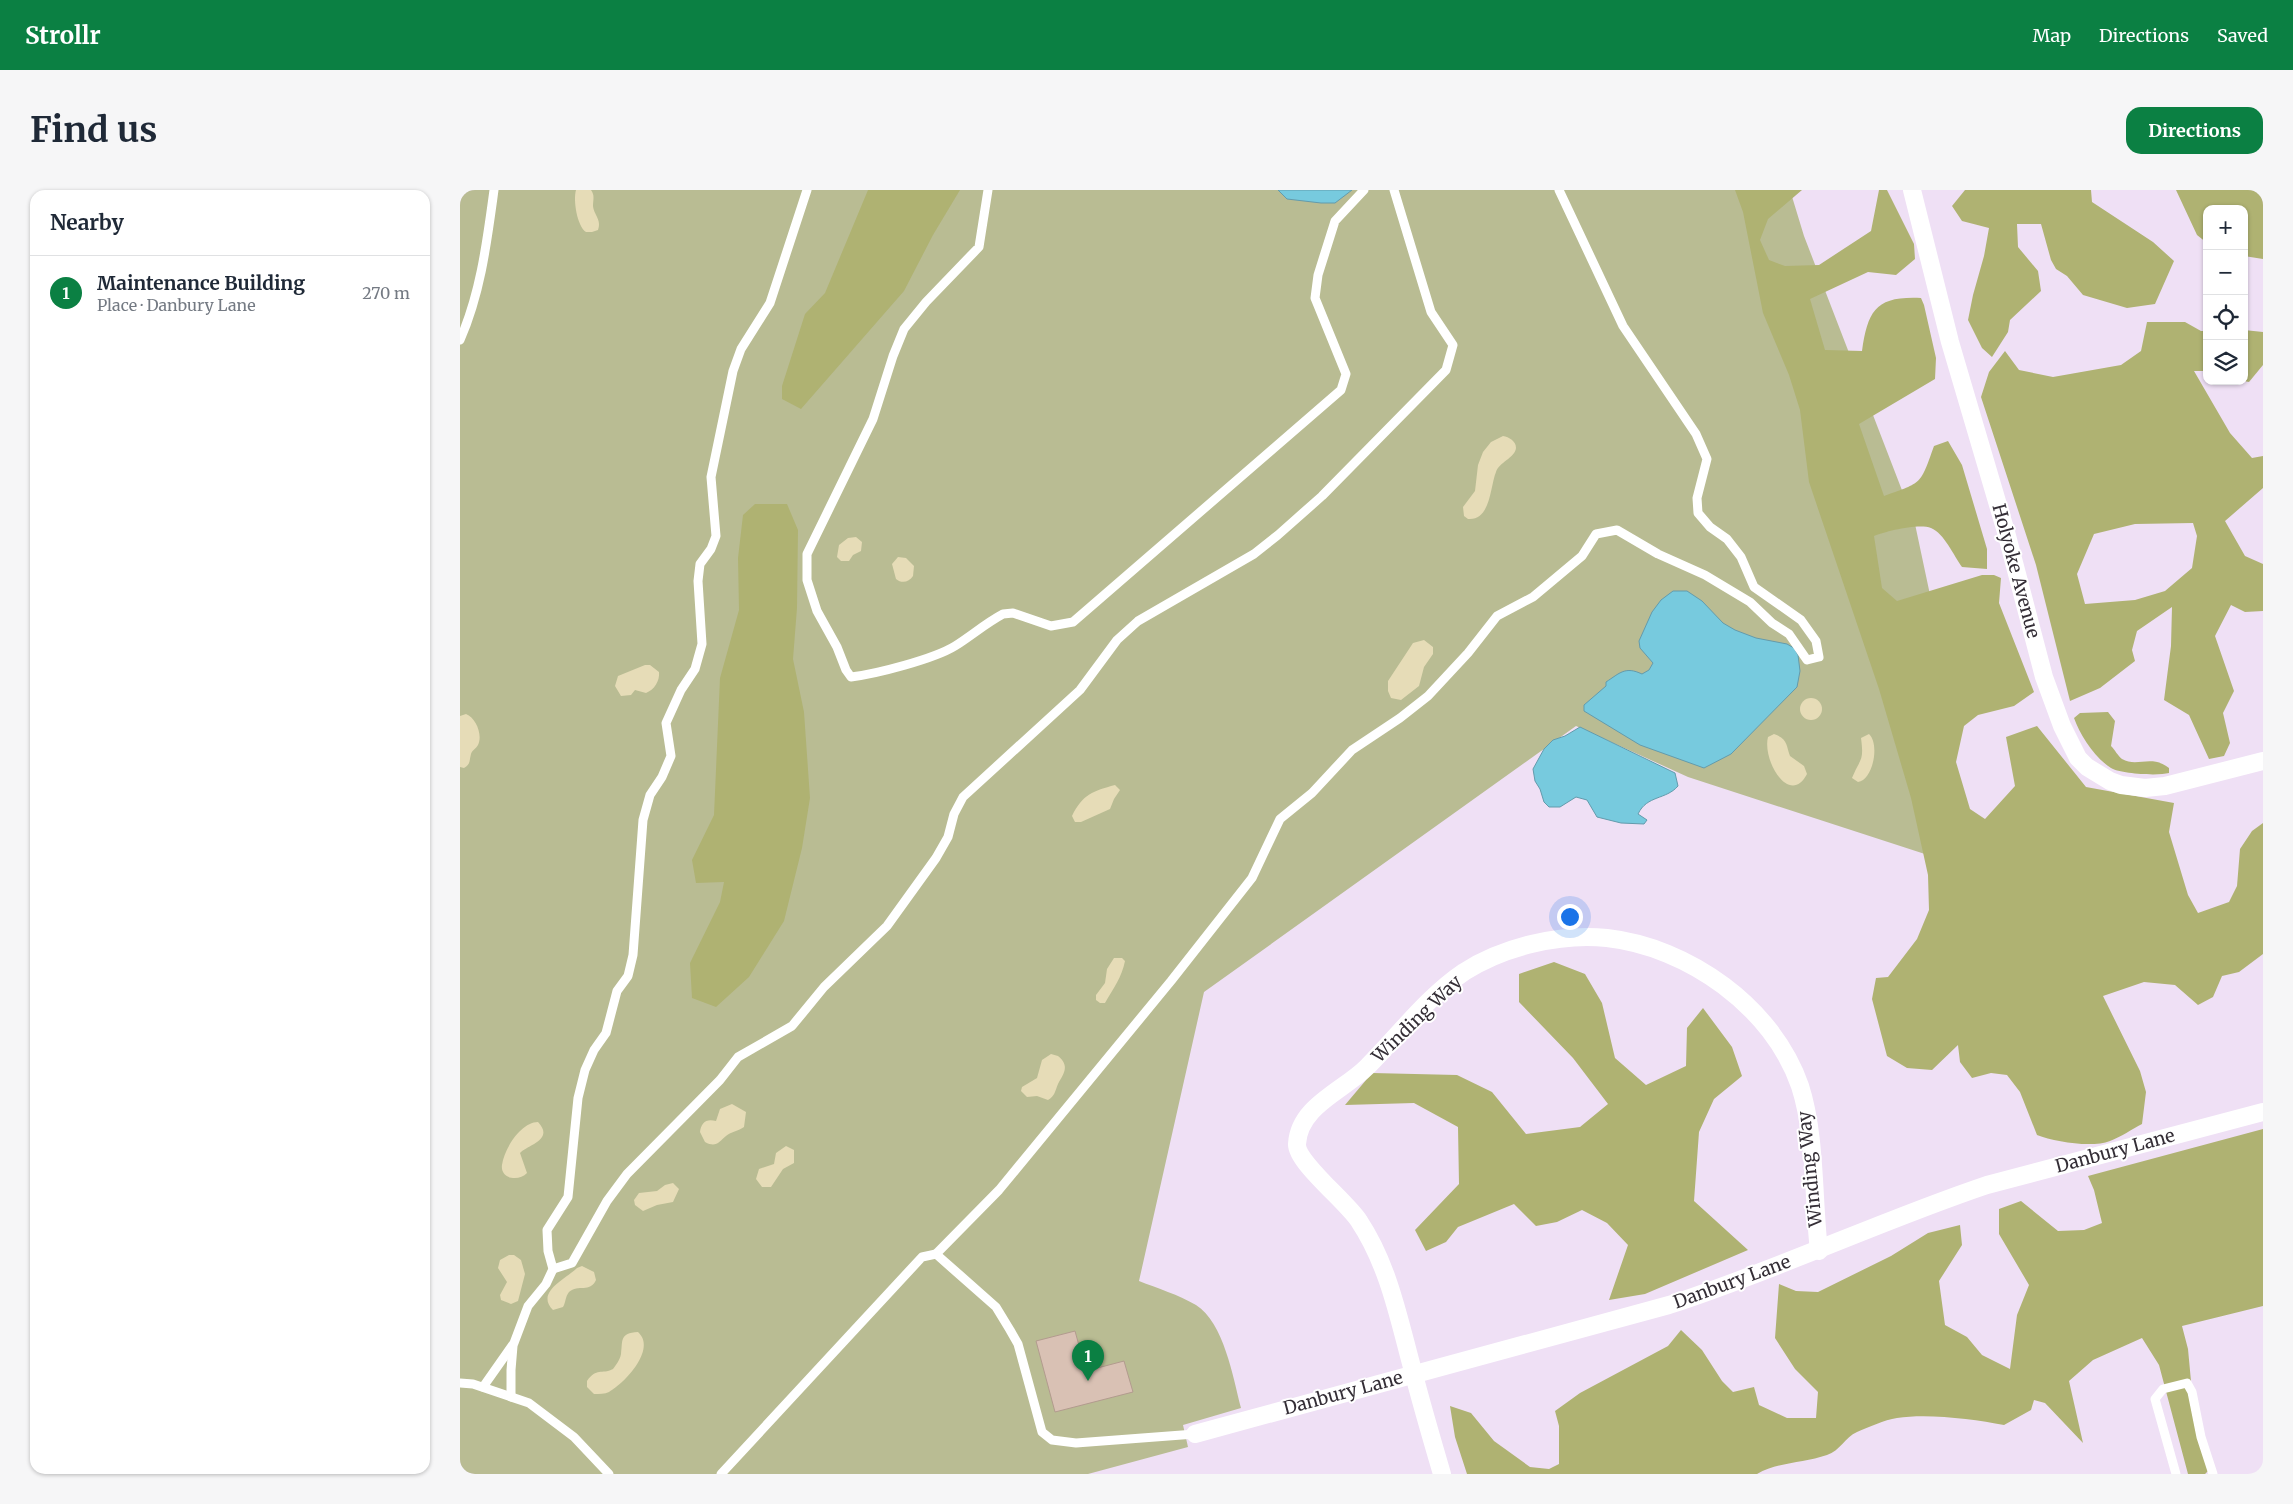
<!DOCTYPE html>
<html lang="en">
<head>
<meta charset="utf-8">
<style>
	body { margin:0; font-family:Merriweather,serif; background:#f6f6f7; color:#1f2937 }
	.controls { position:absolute; right:15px; top:15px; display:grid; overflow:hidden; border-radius:10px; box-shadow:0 1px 4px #0004 }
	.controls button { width:45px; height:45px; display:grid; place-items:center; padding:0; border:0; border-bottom:1px solid #e0e1e3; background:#fff; color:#1f2937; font:25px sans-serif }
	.you { position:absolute; left:1109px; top:726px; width:18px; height:18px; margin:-12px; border:4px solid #fff; border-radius:50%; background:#1a73e8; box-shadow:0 0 0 8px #1a73e833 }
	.badge { display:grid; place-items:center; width:32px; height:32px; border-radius:50%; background:#0b8043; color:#fff; font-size:16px; font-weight:700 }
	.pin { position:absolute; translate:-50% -41px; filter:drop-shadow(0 1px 2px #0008) }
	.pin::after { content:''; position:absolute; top:26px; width:18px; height:15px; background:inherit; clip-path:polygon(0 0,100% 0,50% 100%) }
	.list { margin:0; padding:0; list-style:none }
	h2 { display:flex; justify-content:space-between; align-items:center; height:65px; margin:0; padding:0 20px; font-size:21px }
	h2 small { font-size:16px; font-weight:400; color:#747a83 }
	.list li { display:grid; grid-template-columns:32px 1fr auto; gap:15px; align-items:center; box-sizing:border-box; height:75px; padding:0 20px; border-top:1px solid #e0e1e3 }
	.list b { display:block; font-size:19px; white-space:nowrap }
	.list p { margin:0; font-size:16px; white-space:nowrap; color:#747a83 }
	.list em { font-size:16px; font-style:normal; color:#747a83 }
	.icon { flex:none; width:28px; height:28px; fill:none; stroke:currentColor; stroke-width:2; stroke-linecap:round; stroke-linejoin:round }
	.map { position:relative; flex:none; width:1803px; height:1284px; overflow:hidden; border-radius:15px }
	header { display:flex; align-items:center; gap:30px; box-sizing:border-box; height:70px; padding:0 25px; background:#0b8043; color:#fff }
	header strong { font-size:24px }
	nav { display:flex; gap:28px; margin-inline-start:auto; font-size:18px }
	.intro { display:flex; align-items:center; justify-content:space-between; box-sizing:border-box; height:120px; padding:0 30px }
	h1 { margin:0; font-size:35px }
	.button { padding:12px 22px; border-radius:15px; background:#0b8043; color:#fff; font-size:18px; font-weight:700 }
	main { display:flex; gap:30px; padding:0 30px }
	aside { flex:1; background:#fff; border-radius:15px; box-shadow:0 1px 4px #0004 }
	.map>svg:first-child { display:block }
</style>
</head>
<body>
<header>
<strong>Strollr</strong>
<nav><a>Map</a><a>Directions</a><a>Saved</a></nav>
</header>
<div class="intro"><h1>Find us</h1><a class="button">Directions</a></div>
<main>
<aside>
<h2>Nearby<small></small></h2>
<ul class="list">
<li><span class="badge">1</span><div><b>Maintenance Building</b><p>Place · Danbury Lane</p></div><em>270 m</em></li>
</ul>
</aside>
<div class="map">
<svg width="1803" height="1284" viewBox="0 0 1803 1284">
	<rect width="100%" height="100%" fill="#efe0f5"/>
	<path fill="#b9bc93" d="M 0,0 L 1330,0 L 1344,46 L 1455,334 L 1494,518 L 1471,666 L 1228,587 L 1116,536 L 744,802 L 679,1091 C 697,1098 719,1105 736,1115 C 764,1133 773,1187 781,1218 L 723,1235 L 728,1257 L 628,1284 L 0,1284 Z"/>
	<g fill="#afb272" fill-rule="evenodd">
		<path d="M 408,0 L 500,0 L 473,45 L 444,101 L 341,219 L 322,209 L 322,196 L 345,124 L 365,103 Z"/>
		<path d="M 1275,0 L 1342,0 L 1308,29 L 1300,50 L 1309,70 L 1325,76 L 1359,75 L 1411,41 L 1419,0 L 1427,0 L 1454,54 L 1455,69 L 1436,85 L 1408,82 L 1350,109 L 1365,160 L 1402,161 C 1408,120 1416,106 1461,108 L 1464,115 L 1476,168 L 1475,189 L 1399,234 L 1424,306 C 1463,292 1460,295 1474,256 L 1488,251 L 1502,275 L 1527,359 L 1527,379 L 1502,377 C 1494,366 1484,343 1471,338 C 1459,333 1426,341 1414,346 L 1422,398 L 1437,411 L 1522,385 L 1534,385 L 1541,388 L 1539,413 L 1574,502 L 1554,516 L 1518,525 L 1504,536 L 1496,572 L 1510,619 L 1525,629 L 1555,596 L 1546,547 L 1577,536 L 1626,597 L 1714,613 L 1709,642 L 1728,705 L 1738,723 L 1769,712 L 1777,696 L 1780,659 L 1792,641 L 1803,633 L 1803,764 L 1779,782 L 1762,786 L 1753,807 L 1738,815 L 1715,795 L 1684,792 L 1643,806 L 1680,881 L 1686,902 L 1682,934 C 1672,939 1661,947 1650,951 C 1632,958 1595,952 1577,945 L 1560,902 L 1547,885 L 1531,883 L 1512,888 L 1500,872 L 1498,855 L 1472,880 L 1447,878 L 1427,866 L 1412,809 L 1416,788 L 1428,787 L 1457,749 L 1469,720 L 1468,685 L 1451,608 L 1419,499 L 1349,292 L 1340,220 L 1329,185 L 1303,123 L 1283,22 Z"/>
		<path d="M 1505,0 L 1631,0 L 1632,12 L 1693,52 L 1714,71 L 1695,114 L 1667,118 L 1623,105 L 1607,86 L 1596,79 L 1591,70 L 1581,34 L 1557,34 L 1558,57 L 1578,81 L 1581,101 L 1550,130 L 1548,142 L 1532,167 L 1522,158 L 1508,130 L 1513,105 L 1524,66 L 1529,38 L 1502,31 L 1492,16 Z"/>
		<path d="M 1716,0 L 1803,0 L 1803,69 L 1784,66 L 1784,19 L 1747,19 L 1747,53 L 1737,45 Z"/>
		<path d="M 1687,132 L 1725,132 L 1741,141 L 1747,141 L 1747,181 L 1734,181 L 1770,243 L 1792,268 L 1803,266 L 1803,298 L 1765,331 L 1785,366 L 1803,374 L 1803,421 L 1785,422 L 1771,415 L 1755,446 L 1774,501 L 1763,523 L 1770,553 L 1764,566 L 1749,569 L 1729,525 L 1704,510 L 1711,456 L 1712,417 L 1677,441 L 1672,460 L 1675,471 L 1640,498 L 1610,511 L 1576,375 L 1521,207 L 1529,182 L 1545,161 L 1559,180 L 1593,187 L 1661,175 L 1681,161 ZM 1733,333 L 1737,346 L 1732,378 L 1705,401 L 1675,410 L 1625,414 L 1617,384 L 1634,344 L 1675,334 Z"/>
		<path d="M 1784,140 L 1803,142 L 1803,175 L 1789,192 L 1784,191 Z"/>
		<path d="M 295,314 L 327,314 L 338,340 L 337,418 L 333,469 L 344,522 L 350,608 L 342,658 L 324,731 L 289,787 L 256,817 L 232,808 L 230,773 L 260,712 L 264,692 L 236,693 L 232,670 L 254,625 L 260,488 L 279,420 L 278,368 L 283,325 Z"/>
		<path d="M 1648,522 L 1655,531 L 1651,556 C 1655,560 1658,566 1662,569 C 1677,578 1691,564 1709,578 L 1709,583 C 1698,586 1661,584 1651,578 C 1635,568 1620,545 1614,528 L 1620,523 Z"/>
		<path d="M 1094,772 L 1125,784 L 1142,813 L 1155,868 L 1186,895 L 1226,876 L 1227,838 L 1243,818 L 1272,857 L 1282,886 L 1254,909 L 1239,942 L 1234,1011 L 1288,1060 L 1185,1104 L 1149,1110 L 1168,1055 L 1147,1033 L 1122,1020 L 1097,1032 L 1076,1036 L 1054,1014 L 998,1037 L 986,1052 L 966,1061 L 955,1040 L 999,994 L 998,937 L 954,913 L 885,915 L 912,883 L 997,885 L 1032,902 L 1066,944 L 1120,937 L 1148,914 L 1113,868 L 1059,812 L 1059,784 Z"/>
		<path d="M 1803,939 L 1803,1116 L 1722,1136 L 1728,1159 L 1732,1202 L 1751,1278 L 1745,1284 L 1728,1284 L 1699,1175 L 1682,1148 L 1633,1170 L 1609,1191 L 1623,1253 L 1585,1213 L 1574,1210 L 1571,1220 L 1544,1235 C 1514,1229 1467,1223 1437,1228 C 1424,1230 1409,1237 1397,1242 C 1385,1247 1380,1261 1367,1265 C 1344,1273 1318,1272 1297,1284 L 1007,1284 L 995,1247 L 990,1216 L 1011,1223 L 1034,1251 L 1070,1277 L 1089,1279 L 1099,1274 L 1099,1236 L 1095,1221 L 1120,1203 L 1208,1156 L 1221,1140 L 1242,1160 L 1262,1191 L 1273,1202 L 1294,1197 L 1299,1215 L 1327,1228 L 1356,1228 L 1358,1202 L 1335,1179 L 1315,1148 L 1319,1094 L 1336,1101 L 1358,1102 L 1431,1066 L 1468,1043 L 1500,1035 L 1502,1055 L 1479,1091 L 1485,1135 L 1507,1147 L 1522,1165 L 1550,1179 L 1557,1125 L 1569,1095 L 1539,1044 L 1539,1019 L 1561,1011 L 1598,1041 L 1624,1040 L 1642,1033 L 1634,1000 L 1628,986 Z"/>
	</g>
	<g fill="#e6dcb7">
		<path d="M 116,0 L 131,0 C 135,6 133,9 133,16 C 134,25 142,30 138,40 L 132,42 L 126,42 C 117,36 113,10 116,0 Z"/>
		<path d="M 1043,246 C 1049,247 1056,251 1056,258 C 1055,268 1039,272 1036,282 C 1030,296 1031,331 1008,329 L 1004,326 L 1003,317 L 1015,301 L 1018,275 L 1023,262 L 1031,252 Z"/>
		<path d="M 396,347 L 402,352 L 401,361 L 393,365 L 389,371 L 381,371 L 377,367 L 379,355 L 388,348 Z"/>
		<path d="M 438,367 L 446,368 L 454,376 L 453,386 C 449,392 442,394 436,389 L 432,374 Z"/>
		<path d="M 964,450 L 973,457 L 973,464 L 964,477 L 959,496 L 941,510 L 931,508 L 928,501 L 928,491 L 953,453 Z"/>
		<path d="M 185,475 L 190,475 L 199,482 C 200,491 194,500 186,503 L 175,500 L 171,505 L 161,506 L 155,496 L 158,486 Z"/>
		<circle cx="1351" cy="519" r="11"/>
		<path d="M 6,524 C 16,528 23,545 18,555 C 16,559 12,560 11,564 C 9,571 11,574 4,578 L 0,577 L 0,526 Z"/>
		<path d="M 1314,544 C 1328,549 1326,555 1330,566 L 1344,576 L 1347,584 C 1330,617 1302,571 1308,547 Z"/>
		<path d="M 1409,544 C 1420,554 1413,590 1398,592 L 1392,588 C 1401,567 1404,571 1401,548 Z"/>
		<path d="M 655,595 L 660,600 L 654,609 L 650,619 L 621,632 L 615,632 L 612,626 C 623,604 633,601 655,595 Z"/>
		<path d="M 654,768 L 662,768 L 665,771 C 662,787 653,799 645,813 L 640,813 L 636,810 L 636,805 L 645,793 L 647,779 Z"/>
		<path d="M 591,864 L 598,866 C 610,876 604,883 598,894 C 595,901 595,906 588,910 L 577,906 L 567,907 L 561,901 L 562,897 L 577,888 L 582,870 Z"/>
		<path d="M 272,914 L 286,922 L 284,937 C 279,941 270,942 266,946 C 259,952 256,958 245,952 L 240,942 C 241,933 246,928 256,931 L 260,919 Z"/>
		<path d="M 78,932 C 95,950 67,955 60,963 L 67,983 C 59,992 40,989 42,975 C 44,959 61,932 78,932 Z"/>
		<path d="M 326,956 L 334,960 L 334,973 L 323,979 L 311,997 L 302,997 L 296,989 L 299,979 L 314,974 L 316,963 Z"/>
		<path d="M 213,993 L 219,999 L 213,1012 L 197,1015 L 183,1021 L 175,1015 L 174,1010 L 179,1003 L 197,1001 L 205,995 Z"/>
		<path d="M 49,1065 L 54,1065 L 61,1070 L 65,1084 L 58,1111 L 51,1114 L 41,1110 L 40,1105 L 47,1092 L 38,1078 L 40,1070 Z"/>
		<path d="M 122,1076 L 134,1082 L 136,1090 C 130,1103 118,1094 109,1102 C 105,1107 106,1112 103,1117 L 93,1120 C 75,1102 106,1089 117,1078 Z"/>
		<path d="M 178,1142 C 197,1159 165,1193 149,1202 C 145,1204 139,1204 134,1204 L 127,1197 L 127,1191 C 137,1177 141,1185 153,1179 C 156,1175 160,1170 161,1164 C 163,1151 159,1143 178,1142 Z"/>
	</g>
	<g fill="#77cade" stroke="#639bac">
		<path d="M 818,0 L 892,0 L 875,13 L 861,13 L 827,9 Z"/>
		<path d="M 1213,401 L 1227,401 L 1242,411 L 1263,433 L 1275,440 L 1296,448 L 1327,454 L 1334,458 L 1338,465 L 1340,481 L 1337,497 L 1271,564 L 1244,578 L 1180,555 L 1124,521 L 1124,515 L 1146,496 L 1146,492 C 1160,483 1165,476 1182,484 L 1189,480 L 1193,473 L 1180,458 L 1179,451 L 1192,422 L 1201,410 Z"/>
		<path d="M 1120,537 L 1215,583 L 1218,596 C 1206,610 1187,605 1178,624 L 1187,630 L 1184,634 L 1161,633 L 1137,627 L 1127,610 L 1116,607 L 1100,617 L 1089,617 L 1084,612 L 1080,599 L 1075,591 L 1073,579 L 1084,559 L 1093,550 L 1105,546 Z"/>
	</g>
	<path fill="#d9c1b4" stroke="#b29b8e" d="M 615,1141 L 626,1181 L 664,1171 L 673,1202 L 595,1222 L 576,1151 Z"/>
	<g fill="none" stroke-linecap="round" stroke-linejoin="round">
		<g stroke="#fff" stroke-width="9">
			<path d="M 528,0 L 519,57 L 466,112 L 444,139 L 433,166 L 413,229 L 347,364 L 347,390 L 357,421 L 377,457 L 386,480 L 391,487 C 416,484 474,469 495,456 C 511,446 526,433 543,424 L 553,423 L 591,436 L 613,432 L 881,200 L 886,184 L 855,108 L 858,85 L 875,31 L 904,0"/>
			<path d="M 0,150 C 21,102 27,51 34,0"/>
			<path d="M 476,1064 L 539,1000 L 711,791 L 792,688 L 820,629 L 852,603 L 892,560 L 940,528 L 968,506 L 1008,463 L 1037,426 L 1073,407 L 1122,366 L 1136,344 L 1157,340 L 1198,364 L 1245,385 L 1290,412 L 1312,433 L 1329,444 L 1347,470 L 1359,467 L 1356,451 L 1341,430 L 1294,397 L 1281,367 L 1267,349 L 1250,337 L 1238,323 L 1237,308 L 1247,269 L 1236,244 L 1163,136 L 1099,0"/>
			<path d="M 93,1079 L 112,1073 L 147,1011 L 167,984 L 260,890 L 278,867 L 332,836 L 364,797 L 427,736 L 476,668 L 488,647 L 494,624 L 503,607 L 620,500 L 657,450 L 678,431 L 794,364 L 818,345 L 862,306 L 986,180 L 993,155 L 971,122 L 934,0"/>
			<path d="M 0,1193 L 13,1194 L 69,1213 L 114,1247 L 149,1284"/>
			<path d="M 23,1197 L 54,1153 L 68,1116 L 86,1094 L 93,1079 L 88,1061 L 87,1040 L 108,1007 L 118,908 L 125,880 L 134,860 L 146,843 L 157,801 L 168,786 L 173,765 L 183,630 L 190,605 L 202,587 L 211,566 L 206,533 L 221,500 L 235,479 L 242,454 L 238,391 L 240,374 L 251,359 L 256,346 L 251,287 L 273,181 L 281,159 L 310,113 L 347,0"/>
			<path d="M 51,1207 L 51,1180 L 53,1156"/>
			<path d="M 261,1284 L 462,1067 L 476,1064 L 536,1117 L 550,1140 L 558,1154 L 582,1242 L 592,1250 L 616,1253 L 735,1244"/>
			<path d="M 1716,1284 L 1695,1209 L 1703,1199 L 1727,1193 L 1732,1202 L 1741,1247 L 1753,1284"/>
		</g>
		<g stroke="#fff" stroke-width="18">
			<path d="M 1452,0 L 1490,152 L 1546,342 L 1584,487 L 1602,536 L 1618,568 L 1627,577 L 1650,591 L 1661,595 L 1685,598 L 1705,596 L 1803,571"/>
			<path d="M 735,1244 L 1209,1115 C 1317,1080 1420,1031 1527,995 L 1803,922"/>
			<path d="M 982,1284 C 972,1250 962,1216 953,1181 C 939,1130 929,1076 899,1031 C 887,1012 836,972 837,954 C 839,916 883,901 907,877 C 938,846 967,807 1004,782 C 1043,757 1100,743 1147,748 C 1228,757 1313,817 1340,896 C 1356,945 1353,1009 1359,1061"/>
		</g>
	</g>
	<g text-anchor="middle" stroke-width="4" stroke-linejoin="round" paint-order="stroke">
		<g font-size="18" fill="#342e36" stroke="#fff">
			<text transform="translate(1556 381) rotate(75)" y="6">Holyoke Avenue</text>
			<text transform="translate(957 829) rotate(-44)" y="6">Winding Way</text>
			<text transform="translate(1655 961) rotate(-15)" y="6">Danbury Lane</text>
			<text transform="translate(1350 979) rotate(-96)" y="6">Winding Way</text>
			<text transform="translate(1272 1092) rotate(-20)" y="6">Danbury Lane</text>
			<text transform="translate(883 1203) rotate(-15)" y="6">Danbury Lane</text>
		</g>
	</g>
</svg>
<div class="controls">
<button>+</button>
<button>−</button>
<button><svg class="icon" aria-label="locate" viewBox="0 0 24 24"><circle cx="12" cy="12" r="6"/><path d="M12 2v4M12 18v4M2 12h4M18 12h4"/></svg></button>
<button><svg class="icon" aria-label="layers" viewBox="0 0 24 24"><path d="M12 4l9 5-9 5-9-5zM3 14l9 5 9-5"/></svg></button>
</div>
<div class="you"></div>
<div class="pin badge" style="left:628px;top:1191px">1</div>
</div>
</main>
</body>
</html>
